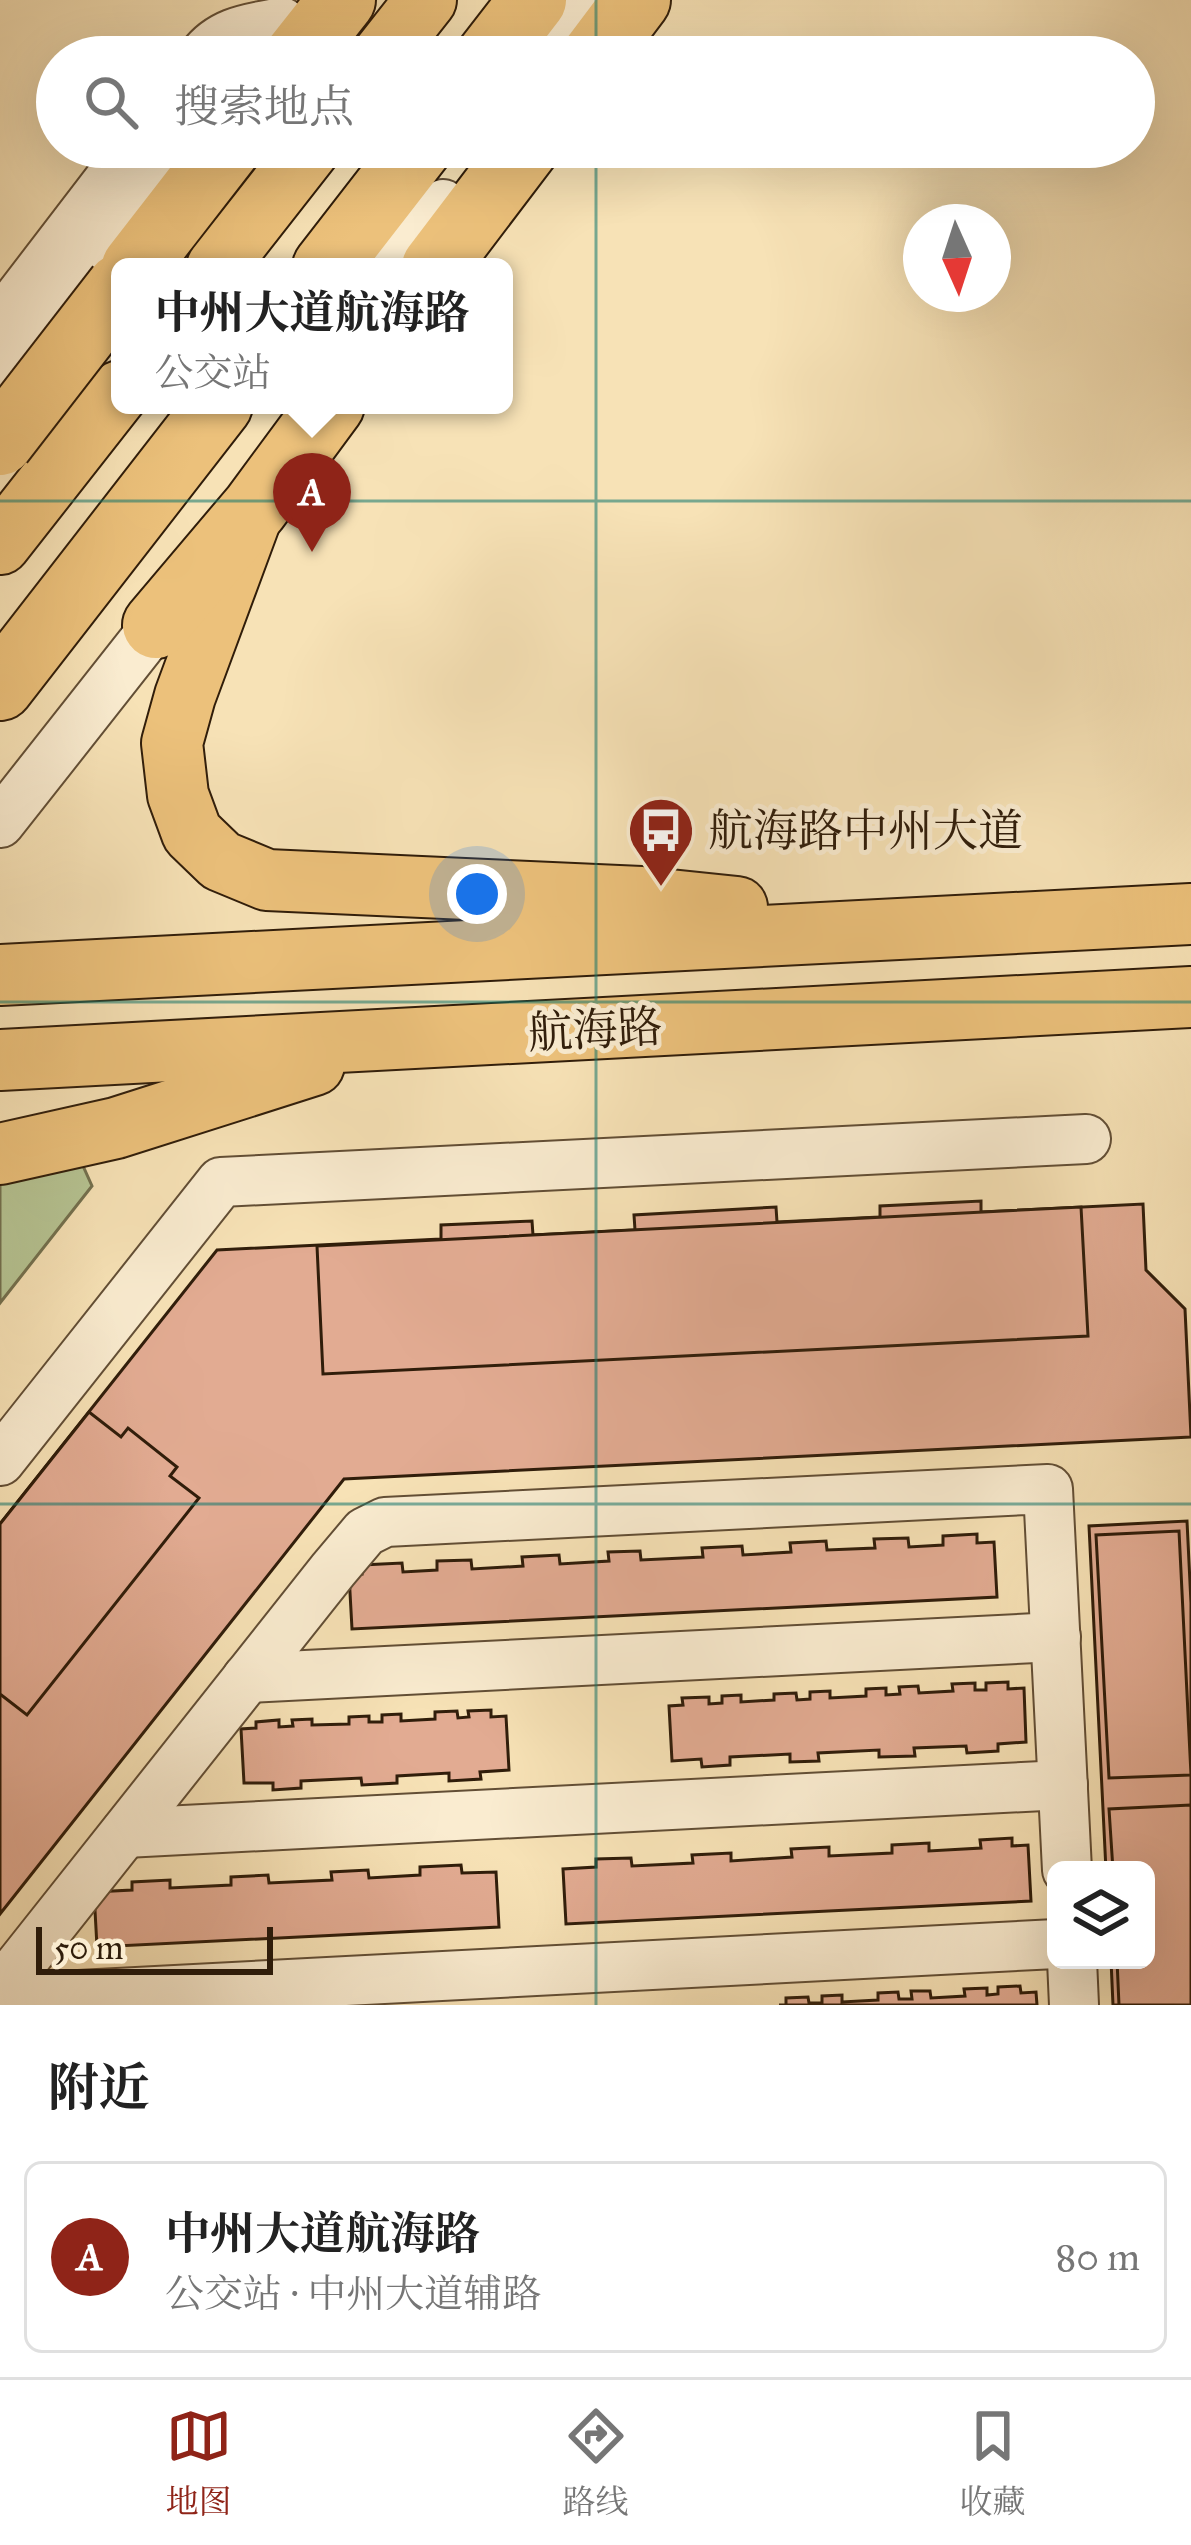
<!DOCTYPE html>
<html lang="zh">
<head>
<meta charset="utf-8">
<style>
	body { margin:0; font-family:"IM FELL Great Primer","Noto Serif SC",serif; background:#f6f6f6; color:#222 }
	.controls { position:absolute; right:36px; bottom:36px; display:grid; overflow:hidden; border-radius:18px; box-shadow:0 12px 48px #0002 }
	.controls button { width:108px; height:108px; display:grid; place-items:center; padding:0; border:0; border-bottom:3px solid #e0e0e0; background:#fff; color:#222; font:60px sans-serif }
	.compass { position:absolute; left:903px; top:204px; width:108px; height:108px; border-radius:50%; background:#fff; box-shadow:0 12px 48px #0002; rotate:177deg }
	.scale { position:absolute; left:36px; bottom:30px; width:237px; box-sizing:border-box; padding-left:12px; border:6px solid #301d0a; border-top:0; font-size:33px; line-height:42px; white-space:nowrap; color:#301d0a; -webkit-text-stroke:9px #faecd0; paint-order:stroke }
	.you { position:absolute; left:477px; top:894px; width:42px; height:42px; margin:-30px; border:9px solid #fff; border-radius:50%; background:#1a73e8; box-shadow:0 0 0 18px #1a73e833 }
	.badge { display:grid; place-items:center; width:78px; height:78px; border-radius:50%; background:#8f2418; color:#fff; font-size:39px; font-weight:700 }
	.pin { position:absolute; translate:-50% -99px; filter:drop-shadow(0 3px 6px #0008) }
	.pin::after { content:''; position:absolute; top:63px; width:42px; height:36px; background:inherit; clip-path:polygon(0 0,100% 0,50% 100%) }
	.popup { position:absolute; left:111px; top:258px; width:402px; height:156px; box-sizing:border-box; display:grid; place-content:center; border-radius:18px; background:#fff; filter:drop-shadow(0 3px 9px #0005); font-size:39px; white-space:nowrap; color:#767676 }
	.popup b { font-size:45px; color:#222 }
	.popup::after { content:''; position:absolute; left:50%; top:100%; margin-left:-24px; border:24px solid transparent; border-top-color:#fff }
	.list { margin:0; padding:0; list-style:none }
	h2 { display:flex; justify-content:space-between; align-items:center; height:156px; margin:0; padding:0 48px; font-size:51px }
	h2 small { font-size:39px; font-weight:400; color:#767676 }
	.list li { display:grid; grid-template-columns:78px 1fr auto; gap:36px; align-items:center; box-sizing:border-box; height:192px; margin:0 24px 24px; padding:0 24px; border:3px solid #e0e0e0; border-radius:18px }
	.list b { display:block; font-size:45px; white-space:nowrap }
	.list p { margin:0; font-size:39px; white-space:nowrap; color:#767676 }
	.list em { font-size:39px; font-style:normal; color:#767676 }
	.icon { flex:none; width:66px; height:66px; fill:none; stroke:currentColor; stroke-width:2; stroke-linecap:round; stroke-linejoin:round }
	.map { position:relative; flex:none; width:1191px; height:2005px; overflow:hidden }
	.search { position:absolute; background:#fff; box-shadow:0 12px 48px #0002; left:36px; right:36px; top:36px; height:132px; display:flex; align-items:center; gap:30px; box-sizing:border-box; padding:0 42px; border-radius:66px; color:#767676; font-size:45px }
	.sheet { height:372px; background:#fff }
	nav { display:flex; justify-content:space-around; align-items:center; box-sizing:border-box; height:168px; border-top:3px solid #e0e0e0; background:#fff; font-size:33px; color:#767676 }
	nav a { display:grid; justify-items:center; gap:6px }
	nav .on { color:#8f2418 }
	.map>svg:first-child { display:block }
</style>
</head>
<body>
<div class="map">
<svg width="1191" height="2005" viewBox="0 0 1191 2005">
	<rect width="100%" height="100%" fill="#f7e2b6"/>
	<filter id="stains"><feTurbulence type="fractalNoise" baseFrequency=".00167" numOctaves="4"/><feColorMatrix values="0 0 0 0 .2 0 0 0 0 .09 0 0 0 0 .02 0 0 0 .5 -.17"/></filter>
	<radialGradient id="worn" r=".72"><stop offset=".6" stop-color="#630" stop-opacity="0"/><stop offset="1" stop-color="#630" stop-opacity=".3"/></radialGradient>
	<path fill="#b6c493" stroke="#73704e" stroke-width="3" d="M 0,1155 L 83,1166 L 92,1186 L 0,1303 Z"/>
	<g fill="#e2ab92" stroke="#301d0a" stroke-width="3">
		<path d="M 981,1201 L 981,1212 L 1143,1204 L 1146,1270 L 1185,1309 L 1191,1437 L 344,1479 L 0,1914 L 0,1524 L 217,1250 L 441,1239 L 441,1225 L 532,1221 L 533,1235 L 635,1230 L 634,1215 L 776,1207 L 777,1222 L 880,1217 L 880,1206 Z"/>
		<path d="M 1081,1207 L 1088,1336 L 323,1374 L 317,1246 Z"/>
		<path d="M 89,1412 L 121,1437 L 128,1428 L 177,1467 L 170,1476 L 199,1498 L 27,1715 L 0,1694 L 0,1524 Z"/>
		<path d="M 1187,1521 L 1191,1603 L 1191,2005 L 1113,2005 L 1111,1960 L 1146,1960 L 1146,1870 L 1106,1870 L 1089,1526 Z"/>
		<path d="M 1179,1531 L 1191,1775 L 1109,1778 L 1096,1535 Z"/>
		<path d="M 977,1534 L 977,1543 L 994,1542 L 997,1597 L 352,1629 L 349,1574 L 362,1574 L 362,1565 L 402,1563 L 403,1572 L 437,1570 L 437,1561 L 471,1560 L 472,1569 L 523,1566 L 522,1557 L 559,1555 L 560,1564 L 609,1561 L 608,1552 L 640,1551 L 641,1560 L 703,1557 L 702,1548 L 742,1546 L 743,1555 L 791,1552 L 790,1543 L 826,1541 L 827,1550 L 875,1548 L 874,1539 L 908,1538 L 909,1547 L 943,1545 L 943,1536 Z"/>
		<path d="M 1008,1682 L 1008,1689 L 1024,1688 L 1026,1742 L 998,1744 L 998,1751 L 967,1753 L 966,1746 L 914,1748 L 915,1756 L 879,1757 L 879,1750 L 818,1753 L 819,1761 L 790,1762 L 790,1754 L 730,1757 L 730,1765 L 702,1767 L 701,1759 L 672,1761 L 669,1706 L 683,1705 L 682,1698 L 709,1697 L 709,1704 L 722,1703 L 722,1696 L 741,1695 L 741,1702 L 774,1700 L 774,1694 L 796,1693 L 797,1700 L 810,1699 L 810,1692 L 830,1691 L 830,1698 L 866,1696 L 866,1689 L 886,1688 L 886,1695 L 900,1694 L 899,1687 L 918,1686 L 919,1693 L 953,1691 L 952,1684 L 975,1683 L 975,1690 L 986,1690 L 986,1683 Z"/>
		<path d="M 491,1710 L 491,1717 L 506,1716 L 509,1770 L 480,1772 L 481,1779 L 449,1781 L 449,1773 L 397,1776 L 397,1783 L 362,1785 L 361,1778 L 301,1781 L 301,1788 L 273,1790 L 273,1783 L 244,1783 L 241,1729 L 256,1728 L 256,1722 L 279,1720 L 279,1727 L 293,1726 L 292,1720 L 312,1719 L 312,1725 L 349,1724 L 349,1717 L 369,1716 L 369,1722 L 382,1722 L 382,1715 L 401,1714 L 401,1721 L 435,1719 L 435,1712 L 457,1711 L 458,1718 L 469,1717 L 468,1711 Z"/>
		<path d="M 1191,1805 L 1191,2005 L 1119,2005 L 1117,1960 L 1146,1960 L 1146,1870 L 1113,1870 L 1109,1809 Z"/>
		<path d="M 1012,1838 L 1012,1846 L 1028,1845 L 1031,1901 L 566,1924 L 563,1869 L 596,1867 L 596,1859 L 631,1858 L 632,1866 L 693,1863 L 692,1855 L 731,1853 L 731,1861 L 792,1857 L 791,1849 L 829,1847 L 829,1856 L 892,1853 L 892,1845 L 929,1843 L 929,1851 L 981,1848 L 980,1840 Z"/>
		<path d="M 461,1865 L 462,1873 L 496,1872 L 499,1927 L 97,1947 L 94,1892 L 132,1890 L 132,1882 L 170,1880 L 170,1888 L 231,1885 L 231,1877 L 268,1875 L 269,1883 L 332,1880 L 331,1872 L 368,1870 L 369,1878 L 420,1875 L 420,1867 Z"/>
		<path d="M 1020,1986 L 1021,1993 L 1036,1992 L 1037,2005 L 779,2005 L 786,2005 L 786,1998 L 808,1997 L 809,2003 L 822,2003 L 822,1996 L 842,1995 L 842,2002 L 878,2000 L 878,1993 L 898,1992 L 899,1999 L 912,1999 L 911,1991 L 930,1991 L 931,1998 L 965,1996 L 964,1989 L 987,1988 L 987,1995 L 998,1994 L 998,1987 Z"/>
	</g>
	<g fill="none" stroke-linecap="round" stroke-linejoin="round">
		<defs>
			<g id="minor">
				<path d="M 202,57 C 222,30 251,28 282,22"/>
				<path d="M 553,57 L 596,0"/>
				<path d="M 396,267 L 443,204"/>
				<path d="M 0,322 L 134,147"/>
				<path d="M 0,385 L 185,147"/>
				<path d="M 0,823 L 156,625 L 171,598"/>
				<path d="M 0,1461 L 221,1182 L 1086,1139"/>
				<path d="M 247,1678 L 1056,1637"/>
				<path d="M 125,1833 L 1063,1785"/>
				<path d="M 1072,1960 L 1074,2005"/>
				<path d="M 0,1990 L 333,1570 L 365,1532 L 385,1522 L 1048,1489 L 1067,1870"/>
				<path d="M 0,1999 L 1056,1944"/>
			</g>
			<g id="major">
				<path d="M 381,57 L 426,0"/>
				<path d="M 217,267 L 311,147"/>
				<path d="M 249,523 L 185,696 L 172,743 L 178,795 L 192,833 L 221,861 L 267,880 L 641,897 L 737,907"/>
				<path d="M 0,544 L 120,391"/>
				<path d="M 0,975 L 1191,914"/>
				<path d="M 0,1060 L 1191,997"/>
				<path d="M 0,1154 L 116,1128 L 314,1065"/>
			</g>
			<g id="highway">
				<path d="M 297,57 L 342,0"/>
				<path d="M 489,57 L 533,0"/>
				<path d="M 594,57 L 637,0"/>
				<path d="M 135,267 L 228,147"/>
				<path d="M 326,267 L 419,147"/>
				<path d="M 435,267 L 526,147"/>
				<path d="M 156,625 L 255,508 L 331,405"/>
				<path d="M 0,687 L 219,405"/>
			</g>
		</defs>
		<use href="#minor" stroke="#624e35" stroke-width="52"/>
		<use href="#major" stroke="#301d0a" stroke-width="64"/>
		<use href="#highway" stroke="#301d0a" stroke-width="70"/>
		<use href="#minor" stroke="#faecd0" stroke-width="48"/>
		<use href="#major" stroke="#ecc17b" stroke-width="60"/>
		<use href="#highway" stroke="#ecc17b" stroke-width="66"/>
		<defs>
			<path id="highway-bridge" d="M 0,442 L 120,287"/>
		</defs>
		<use href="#highway-bridge" stroke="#301d0a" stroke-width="70" stroke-linecap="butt"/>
		<use href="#highway-bridge" stroke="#ecc17b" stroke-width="66"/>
	</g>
	<path fill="none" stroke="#0f766e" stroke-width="3" stroke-opacity="0.55" d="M 596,0 L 596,57M 596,147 L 596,2005M 0,501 L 1191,501M 0,1002 L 1191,1002M 0,1504 L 1191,1504"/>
	<defs>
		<symbol id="bus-pin" viewBox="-11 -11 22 30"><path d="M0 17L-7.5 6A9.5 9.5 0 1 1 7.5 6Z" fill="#8f2418" stroke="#faecd0"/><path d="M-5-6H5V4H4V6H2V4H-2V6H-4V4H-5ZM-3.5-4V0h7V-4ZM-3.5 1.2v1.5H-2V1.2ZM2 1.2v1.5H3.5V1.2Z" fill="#fff"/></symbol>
	</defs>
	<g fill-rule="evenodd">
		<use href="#bus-pin" x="623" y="792" width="76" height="104"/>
	</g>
	<g text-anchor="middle" stroke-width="10" stroke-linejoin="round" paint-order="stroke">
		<g font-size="45" fill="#301d0a" stroke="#faecd0" text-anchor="start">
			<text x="708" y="846">航海路中州大道</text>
		</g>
		<g font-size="45" fill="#301d0a" stroke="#faecd0">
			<text transform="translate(595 1029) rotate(-3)" y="16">航海路</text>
		</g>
	</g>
	<rect width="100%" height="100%" filter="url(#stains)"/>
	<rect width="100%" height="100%" fill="url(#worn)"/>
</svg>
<div class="controls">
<button><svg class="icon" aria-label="layers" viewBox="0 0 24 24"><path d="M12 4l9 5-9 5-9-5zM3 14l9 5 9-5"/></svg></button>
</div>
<svg class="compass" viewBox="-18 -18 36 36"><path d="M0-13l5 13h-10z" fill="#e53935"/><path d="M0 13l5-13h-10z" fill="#767676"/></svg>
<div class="scale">50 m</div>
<div class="you"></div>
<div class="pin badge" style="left:312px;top:552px">A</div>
<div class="popup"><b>中州大道航海路</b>公交站</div>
<div class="search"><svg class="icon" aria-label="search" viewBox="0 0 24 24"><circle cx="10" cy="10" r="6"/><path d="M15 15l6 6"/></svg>搜索地点</div>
</div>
<section class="sheet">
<h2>附近<small></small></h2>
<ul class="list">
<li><span class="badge">A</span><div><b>中州大道航海路</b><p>公交站 · 中州大道辅路</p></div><em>80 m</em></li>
</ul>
</section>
<nav>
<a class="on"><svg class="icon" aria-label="map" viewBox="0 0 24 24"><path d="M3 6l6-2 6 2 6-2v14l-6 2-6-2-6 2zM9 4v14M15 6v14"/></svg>地图</a>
<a><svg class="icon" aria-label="directions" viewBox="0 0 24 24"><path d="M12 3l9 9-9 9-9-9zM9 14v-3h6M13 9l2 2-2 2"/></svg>路线</a>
<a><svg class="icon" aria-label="saved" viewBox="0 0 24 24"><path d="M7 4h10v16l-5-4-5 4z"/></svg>收藏</a>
</nav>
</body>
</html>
